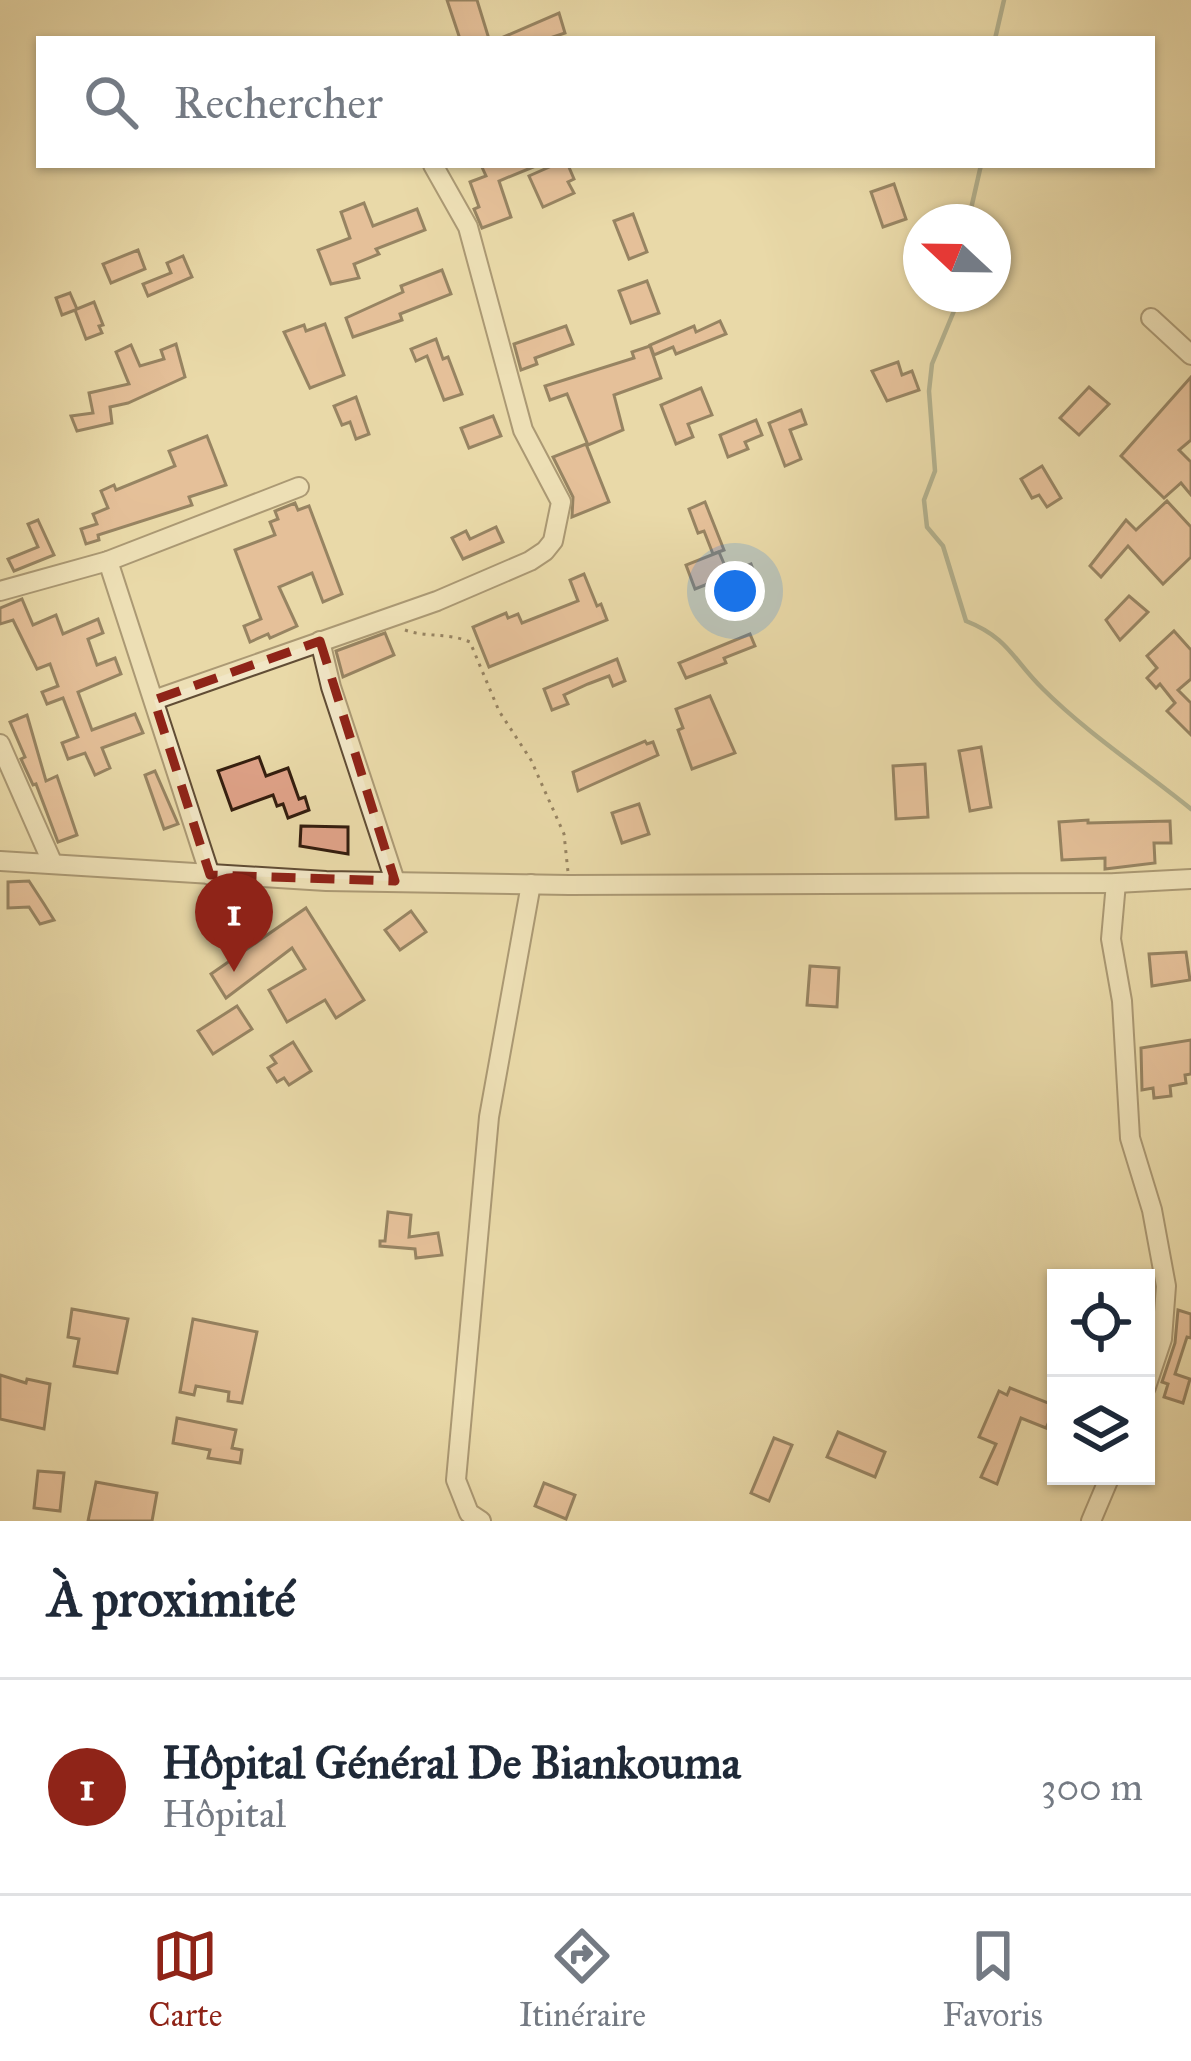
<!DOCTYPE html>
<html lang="fr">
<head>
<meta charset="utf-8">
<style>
	body { margin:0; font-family:"IM FELL Great Primer",serif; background:#f2f2f3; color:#1f2937 }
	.controls { position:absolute; right:36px; bottom:36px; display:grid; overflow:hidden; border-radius:0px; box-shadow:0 3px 9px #0004 }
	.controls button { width:108px; height:108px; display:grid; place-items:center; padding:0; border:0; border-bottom:3px solid #e0e1e3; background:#fff; color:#1f2937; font:60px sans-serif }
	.compass { position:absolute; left:903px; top:204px; width:108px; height:108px; border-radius:50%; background:#fff; box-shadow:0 3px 9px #0004; rotate:292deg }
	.you { position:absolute; left:735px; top:591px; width:42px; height:42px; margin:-30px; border:9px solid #fff; border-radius:50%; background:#1a73e8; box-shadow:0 0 0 18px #1a73e833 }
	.badge { display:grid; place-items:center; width:78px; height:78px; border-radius:50%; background:#8f2418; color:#fff; font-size:39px; font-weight:700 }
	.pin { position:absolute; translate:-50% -99px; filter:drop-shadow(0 3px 6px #0008) }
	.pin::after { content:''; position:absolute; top:63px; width:42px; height:36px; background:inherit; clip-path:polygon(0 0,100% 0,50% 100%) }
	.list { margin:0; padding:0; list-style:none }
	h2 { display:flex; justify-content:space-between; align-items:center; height:156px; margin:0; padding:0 48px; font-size:51px }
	h2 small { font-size:39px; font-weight:400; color:#747a83 }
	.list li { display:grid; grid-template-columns:78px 1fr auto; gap:36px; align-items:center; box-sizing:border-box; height:216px; padding:0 48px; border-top:3px solid #e0e1e3 }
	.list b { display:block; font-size:45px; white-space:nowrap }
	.list p { margin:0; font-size:39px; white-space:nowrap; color:#747a83 }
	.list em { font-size:39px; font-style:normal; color:#747a83 }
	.icon { flex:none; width:66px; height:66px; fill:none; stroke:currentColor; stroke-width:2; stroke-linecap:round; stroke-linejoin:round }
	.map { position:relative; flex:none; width:1191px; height:1521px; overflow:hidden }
	.search { position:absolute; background:#fff; box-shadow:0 3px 9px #0004; left:36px; right:36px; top:36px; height:132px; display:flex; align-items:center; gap:30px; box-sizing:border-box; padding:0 42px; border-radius:0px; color:#747a83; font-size:45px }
	.sheet { height:372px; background:#fff }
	nav { display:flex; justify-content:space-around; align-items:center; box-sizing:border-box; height:168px; border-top:3px solid #e0e1e3; background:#fff; font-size:33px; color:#747a83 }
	nav a { display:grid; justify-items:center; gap:6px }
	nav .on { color:#8f2418 }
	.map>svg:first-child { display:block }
</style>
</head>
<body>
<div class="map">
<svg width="1191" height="1521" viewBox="0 0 1191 1521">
	<rect width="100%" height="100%" fill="#e9d9a8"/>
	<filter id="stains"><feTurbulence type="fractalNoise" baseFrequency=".00167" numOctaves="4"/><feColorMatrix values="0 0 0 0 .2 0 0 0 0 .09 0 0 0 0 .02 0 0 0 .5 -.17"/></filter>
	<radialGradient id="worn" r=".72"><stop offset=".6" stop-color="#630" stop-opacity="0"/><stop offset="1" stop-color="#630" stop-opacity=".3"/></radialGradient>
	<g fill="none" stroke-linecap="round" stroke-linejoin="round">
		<g stroke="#6f7c6b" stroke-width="4.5">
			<path d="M 995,39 L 1004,0"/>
			<path d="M 968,222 L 981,165"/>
			<path d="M 961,294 L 932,364 L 929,391 L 935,471 L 924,500 L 927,527 L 943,546 L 966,621 C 1009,638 1013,660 1043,689 C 1087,733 1143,770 1191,809"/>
		</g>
	</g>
	<g fill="#dfa288" stroke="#341e0f" stroke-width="3">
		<path d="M 447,0 L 477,0 L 489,39 L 460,39 Z"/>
		<path d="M 559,13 L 565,33 L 547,39 L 499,39 Z"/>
		<path d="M 481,165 L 538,165 L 499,181 L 511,217 L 482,228 L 474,209 L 479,207 L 470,182 L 486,176 Z"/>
		<path d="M 554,165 L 568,165 L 574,179 L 568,182 L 574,193 L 543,207 L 529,176 Z"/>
		<path d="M 894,184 L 906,219 L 883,227 L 871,192 Z"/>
		<path d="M 364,203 L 373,226 L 417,209 L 425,230 L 376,249 L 379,254 L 354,264 L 359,278 L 331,284 L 318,250 L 350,238 L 341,212 Z"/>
		<path d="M 633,214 L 647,252 L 629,259 L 614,221 Z"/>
		<path d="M 138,250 L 145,269 L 111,283 L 103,264 Z"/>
		<path d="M 183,256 L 192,277 L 148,296 L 143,284 L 171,273 L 167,263 Z"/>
		<path d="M 442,270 L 451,294 L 400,314 L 402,320 L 353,337 L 346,318 L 403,292 L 401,286 Z"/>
		<path d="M 647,281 L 659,313 L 631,323 L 619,291 Z"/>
		<path d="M 70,293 L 77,309 L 94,302 L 103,325 L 99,326 L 102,333 L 86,339 L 75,310 L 62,315 L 56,298 Z"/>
		<path d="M 720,321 L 726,334 L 676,354 L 673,347 L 654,355 L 650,345 L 694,326 L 696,332 Z"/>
		<path d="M 325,324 L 344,375 L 310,388 L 284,332 L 304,325 L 306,331 Z"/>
		<path d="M 566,326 L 573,344 L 535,358 L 537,364 L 521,370 L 514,344 Z"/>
		<path d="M 436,339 L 443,359 L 448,357 L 462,394 L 444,400 L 427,356 L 416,361 L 411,349 Z"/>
		<path d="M 176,344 L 185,377 L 128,403 L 110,407 L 112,423 L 77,431 L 71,416 L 93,413 L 89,393 L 129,384 L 116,352 L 131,345 L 140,366 L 164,359 L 161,350 Z"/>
		<path d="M 650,346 L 661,378 L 614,395 L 623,430 L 588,445 L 567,394 L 550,400 L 545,386 L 634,358 L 632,352 Z"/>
		<path d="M 898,362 L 902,375 L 912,371 L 919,390 L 887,401 L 872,371 Z"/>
		<path d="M 1191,377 L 1191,440 L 1179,450 L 1191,462 L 1191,495 L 1181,483 L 1164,498 L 1121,456 Z"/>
		<path d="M 1089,387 L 1109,404 L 1079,435 L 1060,418 Z"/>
		<path d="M 701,388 L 712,415 L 688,424 L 693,437 L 676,444 L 661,405 Z"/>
		<path d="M 356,397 L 369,434 L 356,439 L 350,422 L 342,425 L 334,406 Z"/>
		<path d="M 801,410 L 806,424 L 790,430 L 801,459 L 785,466 L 769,423 Z"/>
		<path d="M 493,416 L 501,436 L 469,448 L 461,428 Z"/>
		<path d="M 756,420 L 762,435 L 745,442 L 748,449 L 728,457 L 720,435 Z"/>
		<path d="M 207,436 L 226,485 L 189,497 L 192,505 L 98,535 L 99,540 L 86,544 L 81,529 L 97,524 L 93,514 L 108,508 L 101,491 L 114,485 L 116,490 L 175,466 L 169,451 Z"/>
		<path d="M 586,444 L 609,502 L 572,517 L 573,497 L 553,457 Z"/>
		<path d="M 1042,466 L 1061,498 L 1047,507 L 1039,495 L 1032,498 L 1021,479 Z"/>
		<path d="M 1167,501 L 1191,527 L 1191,557 L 1163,584 L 1128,546 L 1101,577 L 1090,566 L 1126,520 L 1136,530 Z"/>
		<path d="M 705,502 L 724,550 L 713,554 L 704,531 L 698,533 L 689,509 Z"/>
		<path d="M 295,503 L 298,510 L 309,506 L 342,594 L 323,602 L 312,573 L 279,587 L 297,626 L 270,638 L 268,634 L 250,642 L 244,626 L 261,619 L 235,550 L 275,535 L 270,522 L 278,519 L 275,511 Z"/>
		<path d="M 38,520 L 54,555 L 14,571 L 8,559 L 38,547 L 28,524 Z"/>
		<path d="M 496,527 L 503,542 L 463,559 L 452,538 L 466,531 L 470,539 Z"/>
		<path d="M 719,552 L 728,573 L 751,564 L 761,591 L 733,603 L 723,578 L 695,589 L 686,565 Z"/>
		<path d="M 584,574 L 597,606 L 601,604 L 607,620 L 489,667 L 473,627 L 506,613 L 508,618 L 518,614 L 522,623 L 578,601 L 570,580 Z"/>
		<path d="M 1129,596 L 1148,612 L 1120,640 L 1106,620 Z"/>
		<path d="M 22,599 L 33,625 L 56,615 L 63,634 L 98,619 L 103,633 L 88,639 L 97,665 L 115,658 L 121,674 L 78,692 L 92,730 L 135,714 L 143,733 L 102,748 L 110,768 L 95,775 L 85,753 L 68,759 L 62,743 L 78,737 L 63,698 L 47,704 L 42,692 L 58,686 L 50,664 L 37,669 L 13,620 L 0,624 L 0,608 Z"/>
		<path d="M 1174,631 L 1191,650 L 1191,679 L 1178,690 L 1191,703 L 1191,735 L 1167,711 L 1175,703 L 1160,684 L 1156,688 L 1147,678 L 1157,668 L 1147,656 Z"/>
		<path d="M 385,633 L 394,655 L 343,677 L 336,651 Z"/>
		<path d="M 750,634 L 755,646 L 724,658 L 726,663 L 686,678 L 679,663 Z"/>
		<path d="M 617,659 L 625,681 L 613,686 L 609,676 L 588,684 L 564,695 L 568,704 L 552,710 L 544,689 Z"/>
		<path d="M 710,696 L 735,753 L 692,769 L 678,730 L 683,728 L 676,709 Z"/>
		<path d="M 27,715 L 46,781 L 57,776 L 77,835 L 58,842 L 36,784 L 33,785 L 21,759 L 25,757 L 10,722 Z"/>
		<path d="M 645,741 L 647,744 L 653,742 L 658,755 L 578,791 L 573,772 Z"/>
		<path d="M 981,747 L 991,807 L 970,811 L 959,751 Z"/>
		<path d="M 259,757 L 266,776 L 288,768 L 299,799 L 305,797 L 309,810 L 288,818 L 283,804 L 277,806 L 273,795 L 232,810 L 218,771 Z"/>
		<path d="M 925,764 L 928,817 L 896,819 L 893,766 Z"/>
		<path d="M 155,771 L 178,824 L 164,829 L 145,775 Z"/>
		<path d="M 639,804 L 649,834 L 622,843 L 612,813 Z"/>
		<path d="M 1088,820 L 1088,823 L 1170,821 L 1171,843 L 1154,843 L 1155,863 L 1105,869 L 1105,858 L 1062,860 L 1059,822 Z"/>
		<path d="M 301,826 L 348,827 L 348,854 L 300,846 Z"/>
		<path d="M 29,881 L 44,904 L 54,920 L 40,924 L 29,907 L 8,908 L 8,882 Z"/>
		<path d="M 306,908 L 364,1000 L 336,1018 L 325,1000 L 287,1022 L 269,990 L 305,969 L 292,948 L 226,998 L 211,974 Z"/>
		<path d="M 411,911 L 426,932 L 400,950 L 385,930 Z"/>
		<path d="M 1186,952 L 1190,980 L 1152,986 L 1149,954 Z"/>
		<path d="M 810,966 L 839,968 L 837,1007 L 807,1005 Z"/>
		<path d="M 237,1006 L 252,1029 L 213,1054 L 198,1031 Z"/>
		<path d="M 1191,1040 L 1191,1074 L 1185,1075 L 1186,1083 L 1170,1086 L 1171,1096 L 1154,1098 L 1153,1088 L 1142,1090 L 1141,1048 Z"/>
		<path d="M 293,1042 L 311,1071 L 289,1085 L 284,1078 L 277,1082 L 268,1068 L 276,1063 L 271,1056 Z"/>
		<path d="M 388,1212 L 411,1215 L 409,1237 L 438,1233 L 442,1255 L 416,1258 L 415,1249 L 380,1246 L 380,1241 L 385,1241 Z"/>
		<path d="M 72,1309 L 128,1319 L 117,1373 L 74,1366 L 79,1339 L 68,1337 Z"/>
		<path d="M 1178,1310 L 1191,1314 L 1191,1338 L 1187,1337 L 1175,1374 L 1190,1379 L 1183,1403 L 1164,1397 L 1168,1384 L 1162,1382 L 1175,1343 Z"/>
		<path d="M 193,1319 L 257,1332 L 242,1403 L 228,1401 L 229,1392 L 196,1386 L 194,1395 L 180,1392 Z"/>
		<path d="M 0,1375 L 26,1383 L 27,1379 L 50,1384 L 44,1429 L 0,1419 Z"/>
		<path d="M 1010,1388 L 1056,1406 L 1046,1428 L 1021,1418 L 997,1484 L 981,1477 L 996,1444 L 979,1437 L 999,1391 L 1007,1395 Z"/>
		<path d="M 177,1418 L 236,1430 L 232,1448 L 242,1450 L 240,1463 L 208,1458 L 210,1450 L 173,1443 Z"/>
		<path d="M 838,1432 L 885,1452 L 875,1477 L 827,1457 Z"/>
		<path d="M 774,1438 L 792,1445 L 769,1501 L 751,1493 Z"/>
		<path d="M 38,1471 L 64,1473 L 60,1511 L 34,1508 Z"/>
		<path d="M 96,1482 L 157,1493 L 152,1521 L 88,1521 Z"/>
		<path d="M 544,1483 L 575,1495 L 566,1519 L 535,1506 Z"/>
	</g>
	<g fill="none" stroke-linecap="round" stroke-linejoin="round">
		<defs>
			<g id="minor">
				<path d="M 1151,318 L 1191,355"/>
				<path d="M 108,561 L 210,875"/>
				<path d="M 0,591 L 108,561 L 299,487"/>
				<path d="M 320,641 L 331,687 L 395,881"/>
				<path d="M 154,700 L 437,601 L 530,561 L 545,551 L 553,541 L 561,502 L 523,430 L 468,227 L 433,165"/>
				<path d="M 0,744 L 52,862"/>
				<path d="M 0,861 L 326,881 L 569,885 L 1116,883 L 1191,879"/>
				<path d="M 1116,883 L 1111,939 L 1122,1001 L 1130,1138 L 1152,1210 L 1166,1286 L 1162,1339 L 1146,1387"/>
				<path d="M 481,1521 L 469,1513 L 456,1480 L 489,1117 L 531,884"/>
				<path d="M 1091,1521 L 1110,1476"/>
			</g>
		</defs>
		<use href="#minor" stroke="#614d35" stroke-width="22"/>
		<path stroke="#341e0f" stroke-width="3" stroke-dasharray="3 6" stroke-linecap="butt" d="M 405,630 C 427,638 446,632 470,642 L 499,711 L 531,760 L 564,834 L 568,872"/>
		<use href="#minor" stroke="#f1e6c6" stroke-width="18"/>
	</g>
	<path d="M0 0H1191V1521H0ZM 320,641 L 395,881 L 210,875 L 154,700 Z" fill="#e9d9a8" fill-opacity=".55" fill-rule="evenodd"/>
	<path fill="none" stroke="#8f2418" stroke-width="9" stroke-dasharray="24 15" stroke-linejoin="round" d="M 320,641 L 395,881 L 210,875 L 154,700 Z"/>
	<rect width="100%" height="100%" filter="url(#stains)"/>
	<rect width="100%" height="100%" fill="url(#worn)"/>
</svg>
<div class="controls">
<button><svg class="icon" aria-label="locate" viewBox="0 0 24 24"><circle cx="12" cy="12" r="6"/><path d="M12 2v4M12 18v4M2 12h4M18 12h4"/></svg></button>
<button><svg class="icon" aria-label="layers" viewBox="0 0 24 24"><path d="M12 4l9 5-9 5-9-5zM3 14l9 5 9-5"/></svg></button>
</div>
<svg class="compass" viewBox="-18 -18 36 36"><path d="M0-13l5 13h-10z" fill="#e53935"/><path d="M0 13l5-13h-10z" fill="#747a83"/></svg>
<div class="you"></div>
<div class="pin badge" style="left:234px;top:972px">1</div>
<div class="search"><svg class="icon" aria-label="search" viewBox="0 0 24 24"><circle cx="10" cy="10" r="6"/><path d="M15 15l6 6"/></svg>Rechercher</div>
</div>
<section class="sheet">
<h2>À proximité<small></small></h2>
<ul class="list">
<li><span class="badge">1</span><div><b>Hôpital Général De Biankouma</b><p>Hôpital</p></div><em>300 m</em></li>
</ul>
</section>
<nav>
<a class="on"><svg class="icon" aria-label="map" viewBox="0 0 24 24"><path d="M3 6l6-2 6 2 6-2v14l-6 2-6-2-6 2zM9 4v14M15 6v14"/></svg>Carte</a>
<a><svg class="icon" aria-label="directions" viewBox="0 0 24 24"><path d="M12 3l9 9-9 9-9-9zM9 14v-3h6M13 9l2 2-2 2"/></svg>Itinéraire</a>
<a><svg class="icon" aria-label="saved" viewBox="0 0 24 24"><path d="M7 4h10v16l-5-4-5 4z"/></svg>Favoris</a>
</nav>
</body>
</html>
